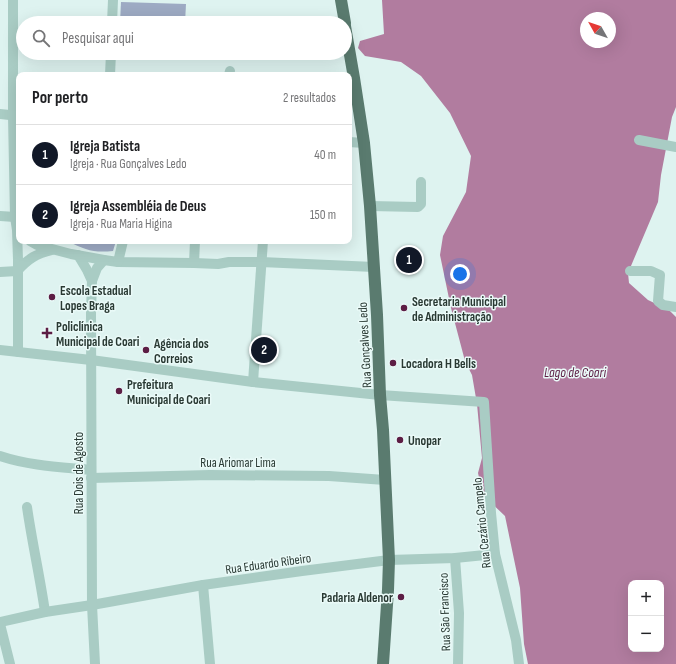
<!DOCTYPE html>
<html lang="pt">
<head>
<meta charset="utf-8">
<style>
	body { margin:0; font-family:"Sofia Sans Condensed",sans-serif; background:#f2f2f2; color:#202124 }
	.controls { position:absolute; right:12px; bottom:12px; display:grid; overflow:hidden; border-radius:8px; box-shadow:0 4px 16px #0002 }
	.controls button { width:36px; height:36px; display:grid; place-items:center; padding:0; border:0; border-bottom:1px solid #e0e0e0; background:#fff; color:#202124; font:20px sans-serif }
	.compass { position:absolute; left:580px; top:12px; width:36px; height:36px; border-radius:50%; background:#fff; box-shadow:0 4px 16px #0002; rotate:310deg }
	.you { position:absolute; left:460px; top:274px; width:14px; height:14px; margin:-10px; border:3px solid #fff; border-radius:50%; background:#1a73e8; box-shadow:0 0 0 6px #1a73e833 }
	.badge { display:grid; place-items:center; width:26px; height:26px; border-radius:50%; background:#111827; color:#fff; font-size:13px; font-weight:700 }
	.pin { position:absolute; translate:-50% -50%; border:2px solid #fff; box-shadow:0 1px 4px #0006 }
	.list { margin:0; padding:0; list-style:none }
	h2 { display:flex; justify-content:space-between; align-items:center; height:52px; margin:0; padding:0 16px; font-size:17px }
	h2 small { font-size:13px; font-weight:400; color:#757577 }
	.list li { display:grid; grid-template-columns:26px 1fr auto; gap:12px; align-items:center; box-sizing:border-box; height:60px; padding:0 16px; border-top:1px solid #e0e0e0 }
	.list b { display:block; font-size:15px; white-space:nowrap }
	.list p { margin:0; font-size:13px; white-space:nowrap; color:#757577 }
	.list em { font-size:13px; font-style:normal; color:#757577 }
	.icon { flex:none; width:22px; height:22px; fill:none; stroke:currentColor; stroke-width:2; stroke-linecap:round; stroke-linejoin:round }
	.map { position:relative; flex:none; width:676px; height:664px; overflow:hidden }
	.search { position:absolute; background:#fff; box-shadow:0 4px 16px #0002; left:16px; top:16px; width:336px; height:44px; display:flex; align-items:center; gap:10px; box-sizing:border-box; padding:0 14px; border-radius:22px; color:#757577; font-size:15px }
	.panel { position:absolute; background:#fff; box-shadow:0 4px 16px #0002; left:16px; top:72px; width:336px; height:172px; border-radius:8px }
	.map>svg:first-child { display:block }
</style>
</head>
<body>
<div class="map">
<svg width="676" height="664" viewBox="0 0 676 664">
	<rect width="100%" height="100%" fill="#def3f0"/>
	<g fill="#9daac3">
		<path d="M 121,2 L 186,4 L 185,23 L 120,23 Z"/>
		<path d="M 67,241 L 116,241 L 113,251 C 93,253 86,250 67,241 Z"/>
	</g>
	<path fill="#b17c9f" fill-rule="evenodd" d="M 382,0 L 676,0 L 676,107 L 672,117 L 661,175 L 658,202 L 628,273 L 629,283 L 648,300 L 669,310 L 676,317 L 676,664 L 528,664 L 524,644 L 520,588 L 505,516 L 483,495 L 478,473 L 482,458 L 477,404 L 472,375 L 465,361 L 451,308 L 440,255 L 443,236 L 466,192 L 471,156 L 450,113 L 421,76 L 401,62 L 365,56 L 358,48 L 360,41 L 384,34 ZM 586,18 L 610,18 L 610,42 L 586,42 ZM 631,583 L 661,583 L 661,649 L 631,649 Z"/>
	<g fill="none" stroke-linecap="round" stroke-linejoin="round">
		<g stroke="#a9ccc4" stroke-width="10">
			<path d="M 13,0 L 13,116 L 15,217 L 17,230 L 18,260 L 18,352"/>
			<path d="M 112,23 L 113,0"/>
			<path d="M 110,75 L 111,53"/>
			<path d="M 229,75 L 230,71"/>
			<path d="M 0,114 L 19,116"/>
			<path d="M 639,140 L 676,147"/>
			<path d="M 349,142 L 364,143"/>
			<path d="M 370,206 L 418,207 L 421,204 L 421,182"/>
			<path d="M 0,216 L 15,217"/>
			<path d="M 30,241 L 37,245 L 71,254 L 104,260 L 118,262 L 194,263 L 218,264 L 229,262 L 261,262 L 374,267"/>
			<path d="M 78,255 L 87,270 L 92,281"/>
			<path d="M 118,262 L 123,241"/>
			<path d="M 194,263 L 195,241"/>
			<path d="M 17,271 C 29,258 36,254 52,250"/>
			<path d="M 630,271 L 651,271 L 660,275 L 658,301 L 663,305 L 676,307"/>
			<path d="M 0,272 L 17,271"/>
			<path d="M 0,350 L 91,360 L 253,382 L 380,395 L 484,402 L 491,513 L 495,554 L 516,640 L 519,664"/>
			<path d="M 253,382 L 263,241"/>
			<path d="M 0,456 C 30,466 60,467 91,470"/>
			<path d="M 91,478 L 210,475 L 329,476 L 385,480"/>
			<path d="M 27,507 C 32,542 40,577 45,612"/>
			<path d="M 455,558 L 459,613 L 458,664"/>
			<path d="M 203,585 L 210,664"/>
			<path d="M 0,622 L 45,612 L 92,605 L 203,585 L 302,571 L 389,560 L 455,558 L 495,554"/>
			<path d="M 0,624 L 10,664"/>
			<path d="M 95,664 L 92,605 L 91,313 L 92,281 L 97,268 L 104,260"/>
		</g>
		<g stroke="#5a7b6f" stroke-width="12">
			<path d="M 341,0 L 345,23"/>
			<path d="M 345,26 L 354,78 L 364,143 L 370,206 L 377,315 L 380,395 L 383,430 L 389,560 L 388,590 L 383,664"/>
		</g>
	</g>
	<g fill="#5c1d44" stroke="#eafaf8" stroke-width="1.5">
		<circle cx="52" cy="297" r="4"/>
		<circle cx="404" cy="308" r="4"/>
		<path d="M45 327h4v4h4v4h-4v4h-4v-4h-4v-4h4z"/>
		<circle cx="146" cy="350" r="4"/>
		<circle cx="393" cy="363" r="4"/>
		<circle cx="119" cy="391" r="4"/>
		<circle cx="400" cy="440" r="4"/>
		<circle cx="401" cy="597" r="4"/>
	</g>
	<g text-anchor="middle" stroke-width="3" stroke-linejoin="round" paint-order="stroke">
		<g font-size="13" font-weight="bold" fill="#293933" stroke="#eafaf8" text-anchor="start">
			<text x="60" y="295">Escola Estadual<tspan x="60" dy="15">Lopes Braga</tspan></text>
			<text x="412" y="306">Secretaria Municipal<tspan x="412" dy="15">de Administração</tspan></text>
			<text x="56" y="331">Policlínica<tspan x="56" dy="15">Municipal de Coari</tspan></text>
			<text x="154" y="348">Agência dos<tspan x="154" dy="15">Correios</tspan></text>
			<text x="401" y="368">Locadora H Bells</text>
			<text x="127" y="389">Prefeitura<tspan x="127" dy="15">Municipal de Coari</tspan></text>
			<text x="408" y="445">Unopar</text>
			<text x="393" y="602" text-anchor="end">Padaria Aldenor</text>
		</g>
		<g font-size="13" fill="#293933" stroke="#eafaf8">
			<text transform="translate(364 345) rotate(-93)" y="5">Rua Gonçalves Ledo</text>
			<text x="238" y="467">Rua Ariomar Lima</text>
			<text transform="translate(78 473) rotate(-90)" y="5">Rua Dois de Agosto</text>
			<text transform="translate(481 523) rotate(-96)" y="5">Rua Cezário Campelo</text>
			<text transform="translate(268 563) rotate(-8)" y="5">Rua Eduardo Ribeiro</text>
			<text transform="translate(444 612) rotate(-92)" y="5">Rua São Francisco</text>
		</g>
		<g font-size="14" font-style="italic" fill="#5c1d44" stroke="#eafaf8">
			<text x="575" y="377">Lago de Coari</text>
		</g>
	</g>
</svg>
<div class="controls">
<button>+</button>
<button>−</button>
</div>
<svg class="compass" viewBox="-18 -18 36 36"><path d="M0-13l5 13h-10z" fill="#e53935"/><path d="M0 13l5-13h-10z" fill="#757577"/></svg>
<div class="you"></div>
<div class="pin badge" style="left:409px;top:260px">1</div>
<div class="pin badge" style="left:264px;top:350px">2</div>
<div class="search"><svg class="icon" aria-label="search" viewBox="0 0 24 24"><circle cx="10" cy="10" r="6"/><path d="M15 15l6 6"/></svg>Pesquisar aqui</div>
<section class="panel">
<h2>Por perto<small>2 resultados</small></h2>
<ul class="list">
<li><span class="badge">1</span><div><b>Igreja Batista</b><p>Igreja · Rua Gonçalves Ledo</p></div><em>40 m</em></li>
<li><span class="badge">2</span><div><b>Igreja Assembléia de Deus</b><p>Igreja · Rua Maria Higina</p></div><em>150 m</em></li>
</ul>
</section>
</div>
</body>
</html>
